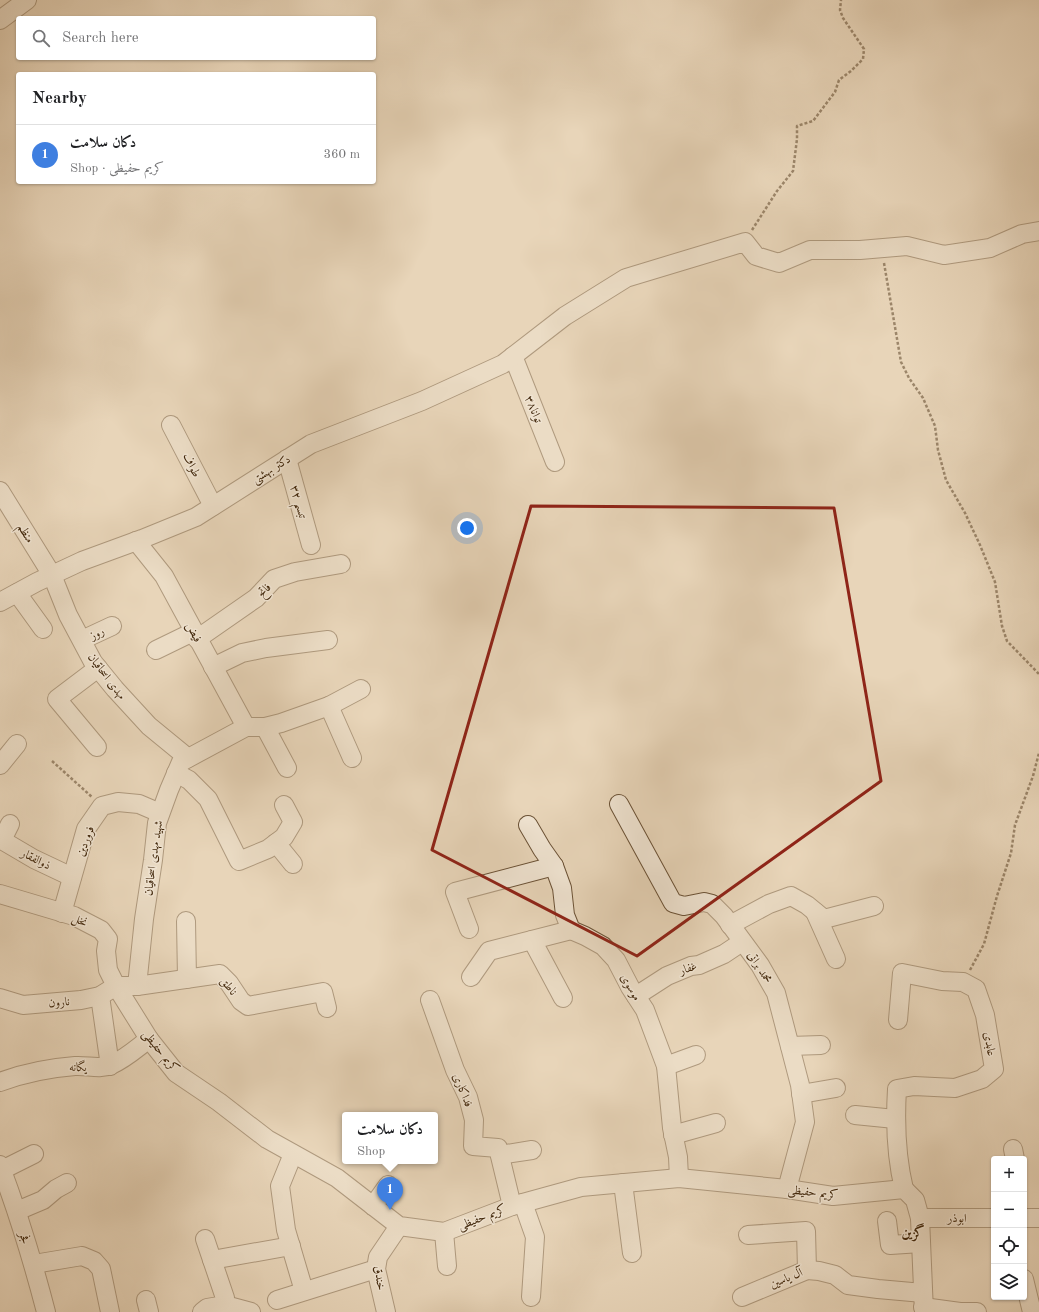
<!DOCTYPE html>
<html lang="en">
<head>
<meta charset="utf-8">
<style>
	body { margin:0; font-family:"Old Standard TT",Amiri,serif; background:#f6f6f6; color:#202124 }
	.controls { position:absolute; right:12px; bottom:12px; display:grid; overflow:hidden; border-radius:4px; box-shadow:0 1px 3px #0004 }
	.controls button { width:36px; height:36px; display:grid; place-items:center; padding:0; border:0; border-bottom:1px solid #e0e0e0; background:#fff; color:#202124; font:20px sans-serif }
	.you { position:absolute; left:467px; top:528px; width:14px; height:14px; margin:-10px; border:3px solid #fff; border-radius:50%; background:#1a73e8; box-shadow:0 0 0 6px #1a73e833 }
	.badge { display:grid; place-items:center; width:26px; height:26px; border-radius:50%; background:#8f2418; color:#fff; font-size:13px; font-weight:700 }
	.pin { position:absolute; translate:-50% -33px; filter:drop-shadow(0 1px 2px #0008) }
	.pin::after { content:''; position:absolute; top:21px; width:14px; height:12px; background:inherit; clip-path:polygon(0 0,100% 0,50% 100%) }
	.popup { position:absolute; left:342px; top:1112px; width:96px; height:52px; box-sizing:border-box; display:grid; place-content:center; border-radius:4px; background:#fff; filter:drop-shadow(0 1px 3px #0005); font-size:13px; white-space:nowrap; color:#757577 }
	.popup b { font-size:15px; color:#202124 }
	.popup::after { content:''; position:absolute; left:50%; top:100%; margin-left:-8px; border:8px solid transparent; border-top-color:#fff }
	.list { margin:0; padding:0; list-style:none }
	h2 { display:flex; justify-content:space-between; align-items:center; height:52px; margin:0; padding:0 16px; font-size:17px }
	h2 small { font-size:13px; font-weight:400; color:#757577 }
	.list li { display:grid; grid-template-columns:26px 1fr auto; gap:12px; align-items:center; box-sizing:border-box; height:60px; padding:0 16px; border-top:1px solid #e0e0e0 }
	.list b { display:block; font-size:15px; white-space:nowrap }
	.list p { margin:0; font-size:13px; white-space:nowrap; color:#757577 }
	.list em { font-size:13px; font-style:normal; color:#757577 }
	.icon { flex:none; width:22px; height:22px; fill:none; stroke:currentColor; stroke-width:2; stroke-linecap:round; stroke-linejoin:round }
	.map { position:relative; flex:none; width:1039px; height:1312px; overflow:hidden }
	.search { position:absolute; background:#fff; box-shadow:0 1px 3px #0004; left:16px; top:16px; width:360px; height:44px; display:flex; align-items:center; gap:10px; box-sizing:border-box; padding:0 14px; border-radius:4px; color:#757577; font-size:15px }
	.panel { position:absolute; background:#fff; box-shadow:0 1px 3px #0004; left:16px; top:72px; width:360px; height:112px; border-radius:4px }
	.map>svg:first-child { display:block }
</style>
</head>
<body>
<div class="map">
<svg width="1039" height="1312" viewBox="0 0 1039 1312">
	<rect width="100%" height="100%" fill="#e8d5b9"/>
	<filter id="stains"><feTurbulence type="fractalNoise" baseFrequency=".005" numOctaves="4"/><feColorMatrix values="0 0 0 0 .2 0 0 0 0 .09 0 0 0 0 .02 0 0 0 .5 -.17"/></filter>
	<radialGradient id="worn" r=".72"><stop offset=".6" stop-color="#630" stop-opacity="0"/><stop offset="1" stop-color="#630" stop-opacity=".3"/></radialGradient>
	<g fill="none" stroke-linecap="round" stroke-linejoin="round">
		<defs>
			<g id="minor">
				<path d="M 0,20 L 27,0"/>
				<path d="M 513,356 L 555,462"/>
				<path d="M 171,425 L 213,506"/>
				<path d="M 287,459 L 311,545"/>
				<path d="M 0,491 L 52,575 L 68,615 L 93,662 L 115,689 L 149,726 L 188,758"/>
				<path d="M 136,541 L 164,576 L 246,727"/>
				<path d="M 17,593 L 43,629"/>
				<path d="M 0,602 L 37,582 L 82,561 L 142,539 L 196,517 L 311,444 L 422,401 L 503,364 L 565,316 L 626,278 L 745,242 L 756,256 L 779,263 L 810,250 L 860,250 L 907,246 L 944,255 L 990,248 L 1022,234 L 1039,231"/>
				<path d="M 197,639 L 256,598 L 274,579 L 295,572 L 341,564"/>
				<path d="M 82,640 L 112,626"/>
				<path d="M 156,650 L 193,632"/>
				<path d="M 213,667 L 242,653 L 266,648 L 328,640"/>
				<path d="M 329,706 L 352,758"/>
				<path d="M 265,727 L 287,768"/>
				<path d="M 97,747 L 57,699 L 98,668"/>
				<path d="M 0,765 L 17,744"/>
				<path d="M 176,773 L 189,780 L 208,799 L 239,861 L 268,849 L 284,837 L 293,822 L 284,805"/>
				<path d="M 619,804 L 673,903 L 684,906 L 704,902 L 712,904 L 724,916 L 760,965 L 776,993 L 800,1085 L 805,1122 L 787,1189"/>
				<path d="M 528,825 L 542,849 L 554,866 L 562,888 L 565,915 L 571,930 L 585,936 L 603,946 L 616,960 L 630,987 L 645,1010 L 666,1066 L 672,1128 L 678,1157 L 679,1178"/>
				<path d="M 0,839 L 34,859 L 72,877"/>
				<path d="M 2,840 L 10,824"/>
				<path d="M 276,843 L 293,864"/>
				<path d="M 0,894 L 74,916 L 101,930 L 108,939 L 106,951 L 108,970 L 116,986 L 149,1039 L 176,1073 L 219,1102 L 267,1139 L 337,1178 L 399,1226 L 444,1232 L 512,1206 L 581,1187 L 679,1178 L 787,1189 L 833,1196 L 904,1189 L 915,1200 L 920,1218 L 924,1312"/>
				<path d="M 815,912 L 836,959"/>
				<path d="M 62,913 L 86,829 L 102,806 L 118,802 L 139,804 L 160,813"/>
				<path d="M 186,921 L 187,979"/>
				<path d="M 730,925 L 769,904 L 791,896 L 807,905 L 824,919 L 874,906"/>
				<path d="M 469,929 L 455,892 L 554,866"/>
				<path d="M 532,940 L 563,998"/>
				<path d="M 471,977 L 489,951 L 571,930"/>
				<path d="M 137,986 L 144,919 L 153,860 L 157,823 L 169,790 L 181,762 L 246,727 L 265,727 L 281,723 L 329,706 L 361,689"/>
				<path d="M 100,996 L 110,1066"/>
				<path d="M 636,996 L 667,976 L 691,966 L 699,965 L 724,954 L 742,942"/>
				<path d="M 0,998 L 23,1005 L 81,1000 L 100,996 L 116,986 L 137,986 L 220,974 L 229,983 L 241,1001 L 248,1006 L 323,992 L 327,1008"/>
				<path d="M 430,1000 L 455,1070 L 468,1097 L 474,1120 L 473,1146 L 498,1148 L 512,1206"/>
				<path d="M 898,1020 L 902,973 L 942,981 L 963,982 L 976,989 L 985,1015 L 994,1069 L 982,1079 L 955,1088 L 914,1086 L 897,1089 C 895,1122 896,1156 904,1189"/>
				<path d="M 790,1046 L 821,1045"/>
				<path d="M 666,1066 L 696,1055"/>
				<path d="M 0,1082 C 24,1073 49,1068 75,1066 C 87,1065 99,1070 111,1065 C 125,1059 137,1048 149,1039"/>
				<path d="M 801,1094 L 836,1088"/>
				<path d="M 855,1115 L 895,1119"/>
				<path d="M 673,1135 L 716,1123"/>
				<path d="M 1013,1149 L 1015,1159"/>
				<path d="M 293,1154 L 280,1186 L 286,1230 L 304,1291"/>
				<path d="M 500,1155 L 532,1150"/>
				<path d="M 0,1165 C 18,1213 33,1262 46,1312"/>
				<path d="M 2,1170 L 34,1154"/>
				<path d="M 623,1183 L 632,1253"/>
				<path d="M 523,1203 L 535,1237 L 531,1297"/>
				<path d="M 373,1206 L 388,1185"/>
				<path d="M 17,1211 L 43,1200 L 56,1189 L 67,1183"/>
				<path d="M 920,1218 L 994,1218"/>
				<path d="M 1024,1218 L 1039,1218"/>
				<path d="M 887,1221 L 890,1245 L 921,1243"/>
				<path d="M 444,1232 L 447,1266"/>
				<path d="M 205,1239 L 225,1298 L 225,1305"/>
				<path d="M 212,1260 L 291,1246"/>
				<path d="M 34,1264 L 82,1256 L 94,1261 L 101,1269 L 110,1312"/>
				<path d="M 807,1270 L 819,1271 L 835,1275 L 848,1285 L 878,1289 L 923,1293"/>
				<path d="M 1024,1279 L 1032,1312"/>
				<path d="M 742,1297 L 807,1270 L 806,1231 L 748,1235"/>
				<path d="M 146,1300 L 149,1312"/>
				<path d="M 277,1300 L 376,1269"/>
				<path d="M 923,1307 L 960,1312 L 977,1312"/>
				<path d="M 202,1312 L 207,1308 L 225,1305 L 251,1312"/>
				<path d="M 386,1312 L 376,1269 L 378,1257 L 399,1226"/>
			</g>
		</defs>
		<use href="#minor" stroke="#6b5236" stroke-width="20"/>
		<g stroke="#41270b" stroke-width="2.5" stroke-dasharray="3 2" stroke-linecap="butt">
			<path d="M 752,230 L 777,191 L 793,171 L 797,139 L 797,126 L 813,121 L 835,92 L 839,80 L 851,71 L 863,59 L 864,49 L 843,18 L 840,10 L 841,0"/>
			<path d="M 884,263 L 901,362 L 909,378 L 923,398 L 935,426 L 938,450 L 946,480 L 965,513 L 980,545 L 995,582 L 1002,626 L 1007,641 L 1039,674"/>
			<path d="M 52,761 L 92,797"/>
			<path d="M 970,970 L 984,944 L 997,896 L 1011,853 L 1015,825 L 1033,776 L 1039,753"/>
		</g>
		<use href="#minor" stroke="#f0e4d2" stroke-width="18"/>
	</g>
	<path d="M0 0H1039V1312H0ZM 531,506 L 834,508 L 881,781 L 637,956 L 432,850 Z" fill="#e8d5b9" fill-opacity=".55" fill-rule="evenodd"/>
	<path fill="none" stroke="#8f2418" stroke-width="3" stroke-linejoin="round" d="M 531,506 L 834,508 L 881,781 L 637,956 L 432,850 Z"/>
	<g text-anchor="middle" stroke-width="3" stroke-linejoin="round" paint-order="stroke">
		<g font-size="12" fill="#41270b" stroke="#f0e4d2">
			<text transform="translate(534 409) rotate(68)" y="4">توانا۳۸</text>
			<text transform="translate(192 465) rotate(63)" y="4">طواف</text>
			<text transform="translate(271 469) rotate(-32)" y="4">دکتر بهشتی</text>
			<text transform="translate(299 502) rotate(74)" y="4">تبسم ۳۲</text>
			<text transform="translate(26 533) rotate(58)" y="4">منظم</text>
			<text transform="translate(264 590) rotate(-44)" y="4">فاتح</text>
			<text transform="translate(194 632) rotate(61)" y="4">فیض</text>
			<text transform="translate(97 633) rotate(-25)" y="4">روز</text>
			<text transform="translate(107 676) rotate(53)" y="4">مهدی اسحاقیان</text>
			<text transform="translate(85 841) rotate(-69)" y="4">فروردین</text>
			<text transform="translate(153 858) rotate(-82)" y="4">شهید مهدی اسحاقیان</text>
			<text transform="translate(36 859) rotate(27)" y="4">ذوالفقار</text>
			<text transform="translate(80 920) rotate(25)" y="4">نخل</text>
			<text transform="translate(760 967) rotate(57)" y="4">محمد براتی</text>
			<text transform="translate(688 968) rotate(-18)" y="4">غفار</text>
			<text transform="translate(229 986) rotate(51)" y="4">ناطق</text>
			<text transform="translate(631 987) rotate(60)" y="4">موسوی</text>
			<text transform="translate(59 1002) rotate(-5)" y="4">نارون</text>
			<text transform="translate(990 1044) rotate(81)" y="4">عابدی</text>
			<text transform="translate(161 1051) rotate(51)" y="4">کریم حفیظی</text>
			<text transform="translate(78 1067) rotate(1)" y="4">یگانه</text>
			<text transform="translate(463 1090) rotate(68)" y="4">فداکاری</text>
			<text transform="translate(813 1192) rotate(6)" y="4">کریم حفیظی</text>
			<text transform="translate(482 1217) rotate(-21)" y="4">کریم حفیظی</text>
			<text x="957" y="1222">ابوذر</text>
			<text transform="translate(25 1238) rotate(73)" y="4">فجر</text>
			<text transform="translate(380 1278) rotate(82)" y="4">خندق</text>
			<text transform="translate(786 1278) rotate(-23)" y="4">آل یاسین</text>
		</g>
		<g font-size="14" font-weight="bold" fill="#41270b" stroke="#f0e4d2">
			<text x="913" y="1237">گزین</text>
		</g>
	</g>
	<rect width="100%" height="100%" filter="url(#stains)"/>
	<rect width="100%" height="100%" fill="url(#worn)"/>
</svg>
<div class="controls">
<button>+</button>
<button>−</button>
<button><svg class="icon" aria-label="locate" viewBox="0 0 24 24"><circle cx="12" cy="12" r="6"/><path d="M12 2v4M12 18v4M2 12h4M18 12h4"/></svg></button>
<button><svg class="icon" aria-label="layers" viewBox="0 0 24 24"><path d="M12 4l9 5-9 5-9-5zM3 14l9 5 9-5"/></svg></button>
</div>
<div class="you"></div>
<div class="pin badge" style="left:390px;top:1210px;background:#3f7fe0">1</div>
<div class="popup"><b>دکان سلامت</b>Shop</div>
<div class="search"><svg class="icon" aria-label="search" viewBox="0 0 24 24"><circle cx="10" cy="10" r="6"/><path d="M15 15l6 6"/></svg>Search here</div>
<section class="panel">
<h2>Nearby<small></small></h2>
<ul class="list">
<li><span class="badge" style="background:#3f7fe0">1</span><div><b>دکان سلامت</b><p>Shop · کریم حفیظی</p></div><em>360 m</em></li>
</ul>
</section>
</div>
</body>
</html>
